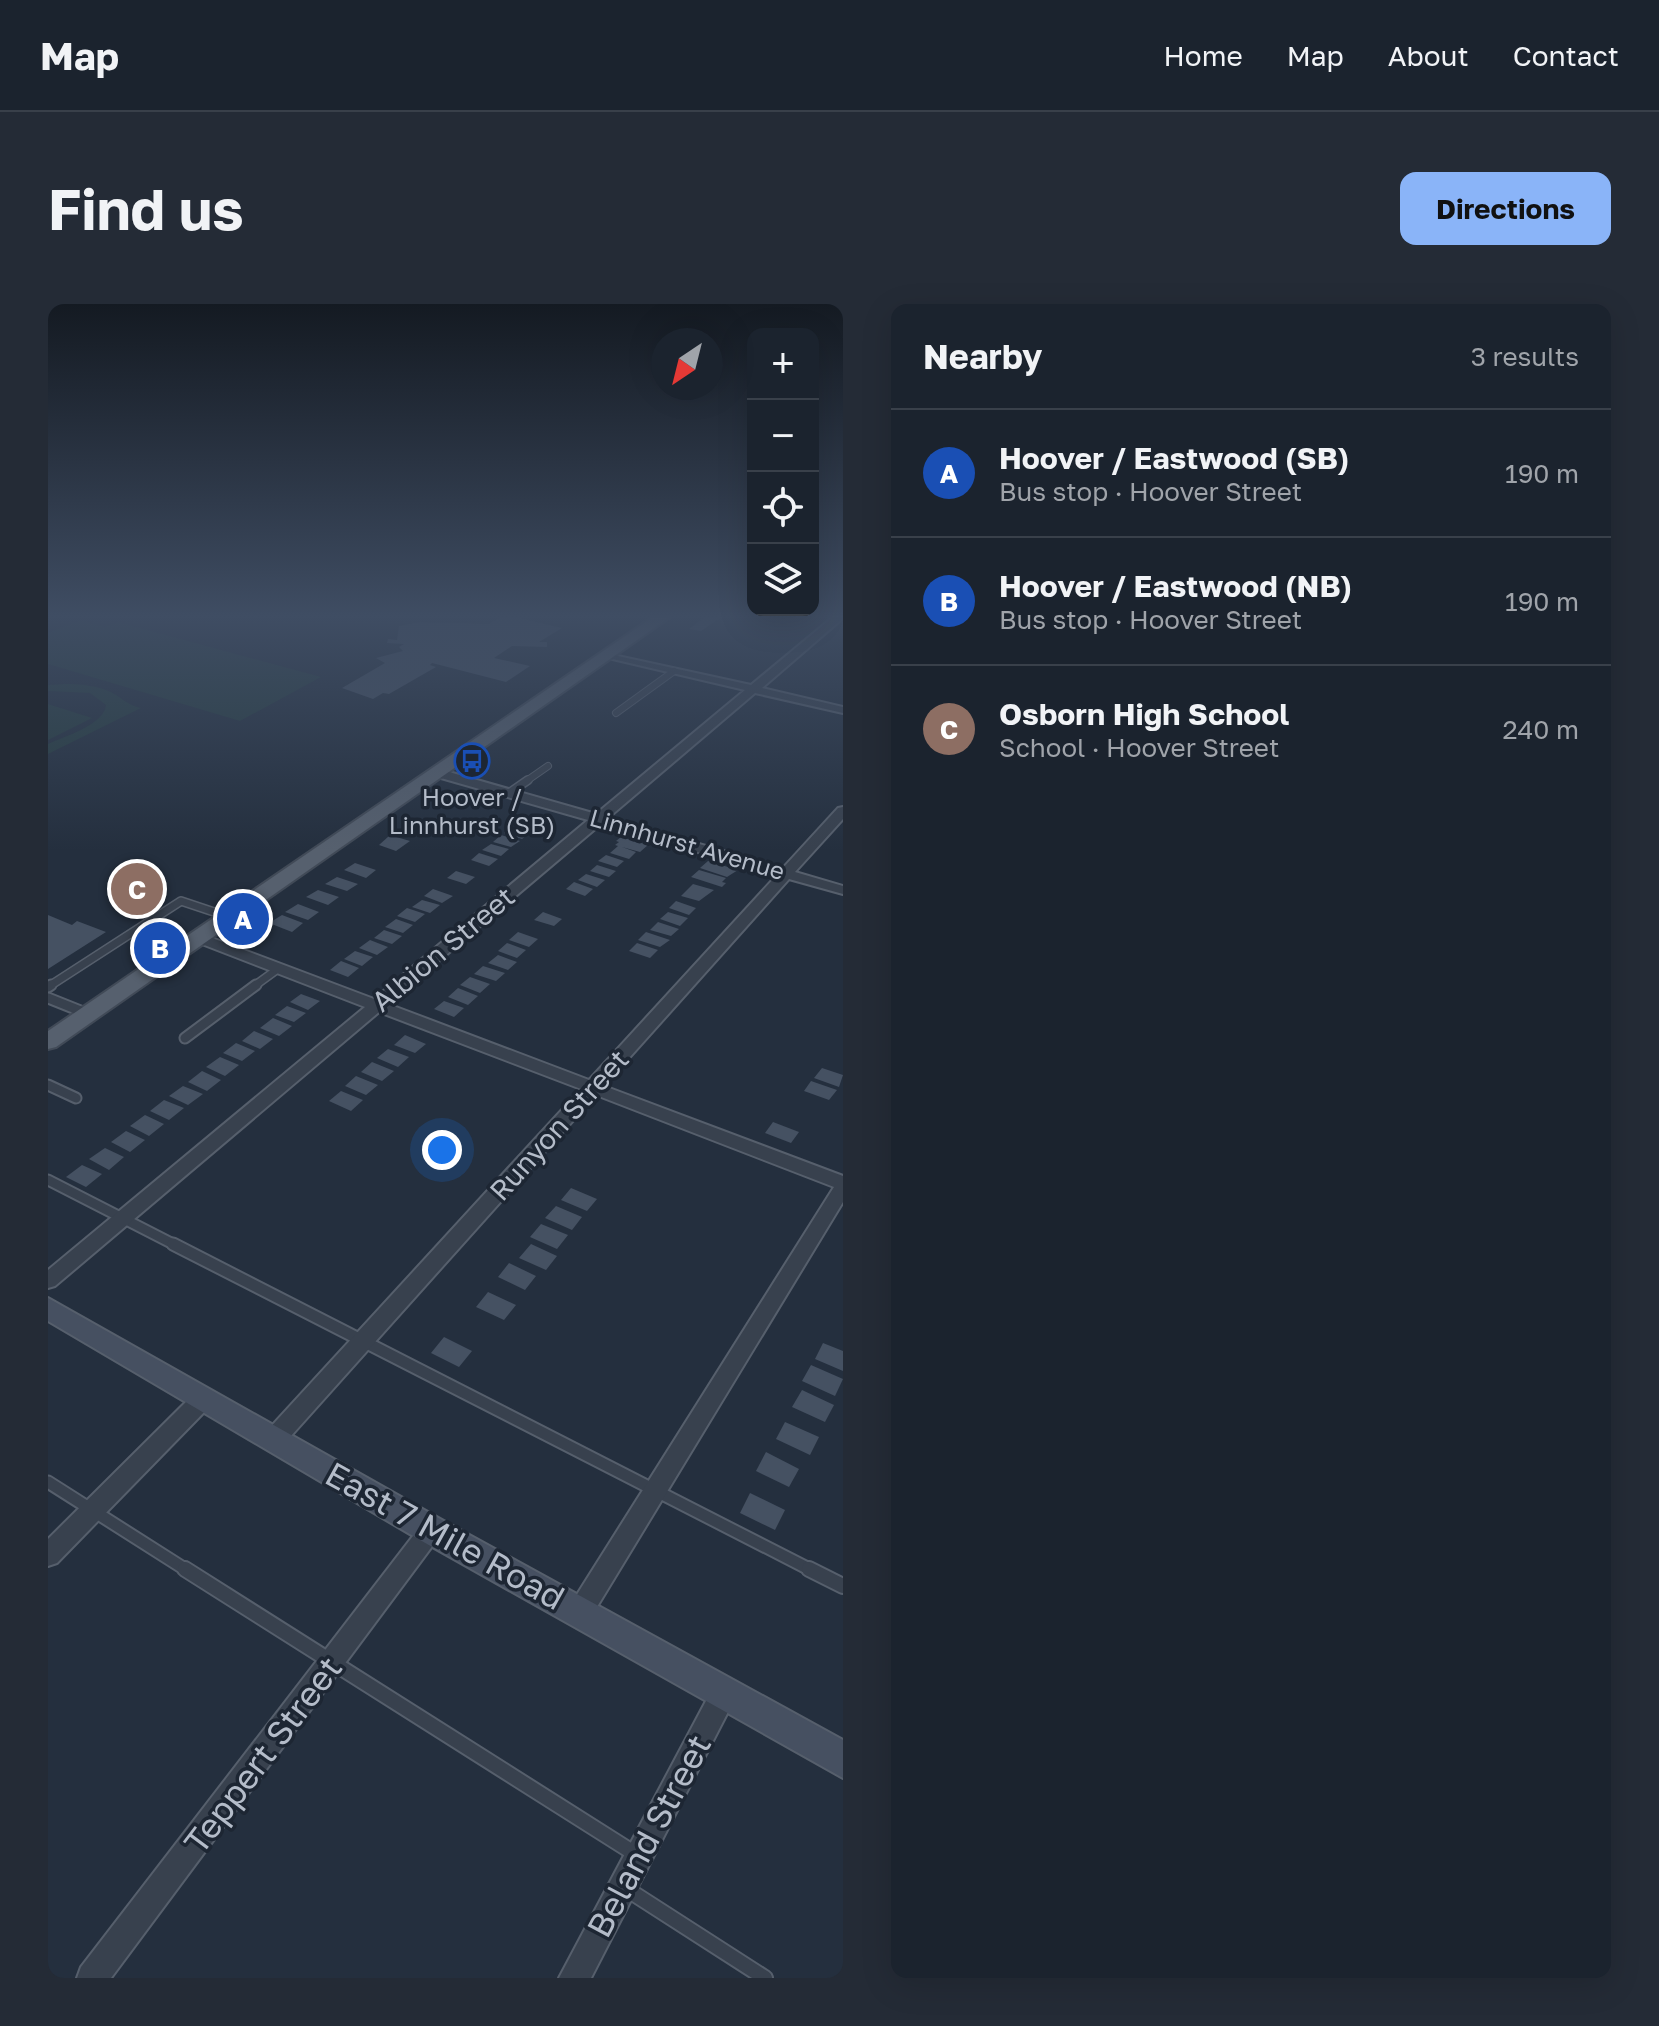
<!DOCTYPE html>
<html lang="en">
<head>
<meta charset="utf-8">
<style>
	body { margin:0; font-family:"Golos Text",sans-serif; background:#242b36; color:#f1f3f6 }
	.controls { position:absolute; right:24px; top:24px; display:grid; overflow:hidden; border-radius:16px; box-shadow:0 8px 32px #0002 }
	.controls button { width:72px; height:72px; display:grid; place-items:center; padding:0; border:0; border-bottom:2px solid #39404a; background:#1b232e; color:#f1f3f6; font:40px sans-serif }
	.compass { position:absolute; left:603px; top:24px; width:72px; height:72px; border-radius:50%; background:#1b232e; box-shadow:0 8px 32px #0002; rotate:215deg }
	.you { position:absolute; left:394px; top:846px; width:28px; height:28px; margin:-20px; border:6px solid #fff; border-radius:50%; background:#1a73e8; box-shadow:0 0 0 12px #1a73e833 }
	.badge { display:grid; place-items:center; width:52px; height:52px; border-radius:50%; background:#8ab4f8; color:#fff; font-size:26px; font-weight:700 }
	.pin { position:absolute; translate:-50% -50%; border:4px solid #fff; box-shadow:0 2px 8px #0006 }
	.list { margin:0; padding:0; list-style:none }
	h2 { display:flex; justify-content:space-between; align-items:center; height:104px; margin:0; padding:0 32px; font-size:34px }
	h2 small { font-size:26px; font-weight:400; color:#a0a4aa }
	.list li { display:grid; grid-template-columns:52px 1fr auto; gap:24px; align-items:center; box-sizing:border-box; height:128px; padding:0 32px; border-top:2px solid #39404a }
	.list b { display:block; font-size:30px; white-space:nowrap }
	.list p { margin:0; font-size:26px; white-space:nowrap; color:#a0a4aa }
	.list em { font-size:26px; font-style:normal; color:#a0a4aa }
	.icon { flex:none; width:44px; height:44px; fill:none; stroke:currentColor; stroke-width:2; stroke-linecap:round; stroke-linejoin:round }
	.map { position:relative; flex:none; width:795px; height:1674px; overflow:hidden; border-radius:16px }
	header { display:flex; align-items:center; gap:48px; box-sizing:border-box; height:112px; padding:0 40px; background:#1b232e; border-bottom:2px solid #39404a }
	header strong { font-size:38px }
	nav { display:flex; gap:44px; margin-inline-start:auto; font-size:28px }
	.intro { display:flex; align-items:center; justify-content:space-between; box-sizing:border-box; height:192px; padding:0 48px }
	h1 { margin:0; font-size:56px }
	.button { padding:20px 36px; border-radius:16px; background:#8ab4f8; color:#111; font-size:28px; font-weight:700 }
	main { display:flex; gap:48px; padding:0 48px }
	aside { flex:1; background:#1b232e; border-radius:16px; box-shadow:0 8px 32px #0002 }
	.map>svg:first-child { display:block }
</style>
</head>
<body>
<header>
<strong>Map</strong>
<nav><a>Home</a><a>Map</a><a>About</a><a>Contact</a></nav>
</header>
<div class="intro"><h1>Find us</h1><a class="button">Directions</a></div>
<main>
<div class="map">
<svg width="795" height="1674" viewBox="0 0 795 1674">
	<rect width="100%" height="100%" fill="#242f3e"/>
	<g fill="#263c3f">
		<path d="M 32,316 L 57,323 L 70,318 L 273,373 L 192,417 L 0,360 L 0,329 Z"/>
		<path d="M 17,380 C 31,380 45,381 58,386 C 72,391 76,400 93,404 L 0,450 L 0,440 C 17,432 56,421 58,401 L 42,389 L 0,387 L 0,381 Z"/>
		<path d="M 0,400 L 44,414 L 0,436 Z"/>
	</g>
	<g fill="#455162">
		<path d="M 453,313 L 467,313 L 514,324 L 491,338 L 499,338 L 499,343 L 464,342 L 446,354 L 482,362 L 458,378 L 384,359 L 382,361 L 388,363 L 341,390 L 335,389 L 325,395 L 294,384 L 337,359 L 328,354 L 355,347 L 351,343 L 356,340 L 339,339 L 340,335 L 349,336 L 351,322 L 372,318 L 441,320 Z"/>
		<path d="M 657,313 L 673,313 L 653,327 L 641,325 Z"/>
		<path d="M 464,523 L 483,528 L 474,535 L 456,529 Z"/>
		<path d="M 453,531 L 472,537 L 463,543 L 445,538 Z"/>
		<path d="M 341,532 L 345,532 L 362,537 L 348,547 L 331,541 Z"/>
		<path d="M 573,533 L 600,541 L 592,548 L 574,543 L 588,548 L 581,555 L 562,549 L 570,542 L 567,541 L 571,538 L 568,537 Z"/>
		<path d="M 443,540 L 461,545 L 453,552 L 434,546 Z"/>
		<path d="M 431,549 L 450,555 L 441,562 L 423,556 Z"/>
		<path d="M 558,551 L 576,557 L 569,563 L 550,557 Z"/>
		<path d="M 660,557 L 690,566 L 679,573 L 652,564 Z"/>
		<path d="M 307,559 L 328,566 L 318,574 L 296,566 Z"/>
		<path d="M 549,561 L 568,567 L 561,573 L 542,567 Z"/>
		<path d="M 651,566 L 678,574 L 674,578 L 678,579 L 674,583 L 643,573 Z"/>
		<path d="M 408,567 L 427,573 L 418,580 L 399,574 Z"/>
		<path d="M 538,570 L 557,576 L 549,583 L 530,576 Z"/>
		<path d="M 289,573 L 310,580 L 299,587 L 277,580 Z"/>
		<path d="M 526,578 L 545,585 L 537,592 L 518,585 Z"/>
		<path d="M 645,580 L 666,586 L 651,597 L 633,592 Z"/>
		<path d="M 385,585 L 405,592 L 394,599 L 376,592 Z"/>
		<path d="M 270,586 L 291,593 L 280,601 L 258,593 Z"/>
		<path d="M 374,596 L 392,601 L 382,609 L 364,603 Z"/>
		<path d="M 628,597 L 648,604 L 641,611 L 621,604 Z"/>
		<path d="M 250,600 L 271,608 L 260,616 L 237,608 Z"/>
		<path d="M 359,604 L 377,610 L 367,618 L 349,612 Z"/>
		<path d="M 495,608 L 514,615 L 506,622 L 486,616 Z"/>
		<path d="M 620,608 L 640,614 L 632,622 L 612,615 Z"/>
		<path d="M 0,611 L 24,621 L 29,617 L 58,628 L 0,665 Z"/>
		<path d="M 234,611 L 255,619 L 244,628 L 221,619 Z"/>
		<path d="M 348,615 L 365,621 L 355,629 L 337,623 Z"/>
		<path d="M 610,618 L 631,625 L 623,632 L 602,626 Z"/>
		<path d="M 336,626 L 354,632 L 344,640 L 326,634 Z"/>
		<path d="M 470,628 L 490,635 L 481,643 L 461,636 Z"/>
		<path d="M 598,628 L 622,636 L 612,643 L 590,636 Z"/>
		<path d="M 322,636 L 340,643 L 329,651 L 311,644 Z"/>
		<path d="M 459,639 L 478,646 L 469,654 L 450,647 Z"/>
		<path d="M 589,639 L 610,646 L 602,654 L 581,647 Z"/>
		<path d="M 307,647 L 325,653 L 314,662 L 296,655 Z"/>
		<path d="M 450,651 L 469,658 L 460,666 L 440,659 Z"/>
		<path d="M 293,657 L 311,664 L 300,673 L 282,666 Z"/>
		<path d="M 435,662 L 457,669 L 448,677 L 426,670 Z"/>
		<path d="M 422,673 L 442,680 L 432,689 L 412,681 Z"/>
		<path d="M 410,684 L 430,692 L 420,701 L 400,693 Z"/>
		<path d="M 253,690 L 272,697 L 260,706 L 242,698 Z"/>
		<path d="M 396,697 L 416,704 L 406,713 L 386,705 Z"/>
		<path d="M 239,702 L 258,709 L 246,718 L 227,711 Z"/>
		<path d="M 225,714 L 244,722 L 231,732 L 212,724 Z"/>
		<path d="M 206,727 L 225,735 L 212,745 L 194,737 Z"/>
		<path d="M 357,731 L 378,740 L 367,749 L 346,741 Z"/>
		<path d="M 188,739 L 207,747 L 194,757 L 175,749 Z"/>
		<path d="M 340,745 L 361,753 L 350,763 L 329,754 Z"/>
		<path d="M 172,753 L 191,761 L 177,772 L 158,763 Z"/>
		<path d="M 324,758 L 346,767 L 334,777 L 313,768 Z"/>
		<path d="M 774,764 L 795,771 L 791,783 L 766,774 Z"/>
		<path d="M 154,767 L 173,776 L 159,787 L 140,778 Z"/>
		<path d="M 308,772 L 330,781 L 318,791 L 297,782 Z"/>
		<path d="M 763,777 L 789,786 L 781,796 L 756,787 Z"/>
		<path d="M 135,782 L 155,790 L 140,801 L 121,792 Z"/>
		<path d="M 293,787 L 315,796 L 303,807 L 281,797 Z"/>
		<path d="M 116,796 L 136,804 L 121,816 L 102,807 Z"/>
		<path d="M 97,811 L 116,820 L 101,832 L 82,822 Z"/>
		<path d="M 725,818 L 751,828 L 743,839 L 717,829 Z"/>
		<path d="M 78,827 L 97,836 L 82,848 L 63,838 Z"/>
		<path d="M 57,844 L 76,853 L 61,866 L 41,855 Z"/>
		<path d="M 34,861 L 54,870 L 38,883 L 18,873 Z"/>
		<path d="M 523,884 L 549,895 L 539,907 L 513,896 Z"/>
		<path d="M 508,902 L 534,913 L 524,926 L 497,914 Z"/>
		<path d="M 493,920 L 520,931 L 509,945 L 482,933 Z"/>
		<path d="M 483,940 L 509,952 L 498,966 L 471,954 Z"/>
		<path d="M 461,959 L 488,972 L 477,986 L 450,973 Z"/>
		<path d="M 440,988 L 468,1001 L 456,1016 L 428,1003 Z"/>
		<path d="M 396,1033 L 424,1047 L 411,1063 L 383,1049 Z"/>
		<path d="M 775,1039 L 795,1047 L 795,1067 L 767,1055 Z"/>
		<path d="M 763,1061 L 795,1075 L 787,1092 L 754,1077 Z"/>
		<path d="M 754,1086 L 786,1101 L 777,1118 L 744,1103 Z"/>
		<path d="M 737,1118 L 771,1133 L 762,1151 L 728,1135 Z"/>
		<path d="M 718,1148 L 751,1165 L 741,1183 L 708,1167 Z"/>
		<path d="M 702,1189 L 737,1206 L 727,1226 L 692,1209 Z"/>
	</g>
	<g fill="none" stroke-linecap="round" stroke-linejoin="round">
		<defs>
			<g id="lane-far4">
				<path d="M 568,409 L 626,367"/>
				<path d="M 477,478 L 500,462"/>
			</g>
			<g id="lane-far3">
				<path d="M 461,489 L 480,476"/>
				<path d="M 0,683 L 133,597 L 181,613"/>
				<path d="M 205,683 L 231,664"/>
			</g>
			<g id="lane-far2">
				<path d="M 0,683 L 3,681"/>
				<path d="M 0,694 L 40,710"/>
				<path d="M 137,734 L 208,681"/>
				<path d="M 0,781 L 28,794"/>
				<path d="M 0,876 L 129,942"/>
			</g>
			<g id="lane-far1">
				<path d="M 125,940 L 765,1267"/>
				<path d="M 0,1178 L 140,1267"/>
			</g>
			<g id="lane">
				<path d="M 137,1265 L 589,1551"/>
				<path d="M 761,1265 L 795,1282"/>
				<path d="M 577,1584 L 717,1674"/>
			</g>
			<g id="street">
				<path d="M 785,313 L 795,314 L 714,384 L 795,403 L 795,409 L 707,389 L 560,514 L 735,564 L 790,504 L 795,503 L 795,515 L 747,568 L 795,582 L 795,590 L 741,575 L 556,782 L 795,872 L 795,898 L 541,1316 L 532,1320 L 523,1316 L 519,1308 L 523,1300 L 786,883 L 548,791 L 234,1142 L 226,1144 L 218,1142 L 215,1135 L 218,1128 L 533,785 L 331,708 L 7,982 L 0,984 L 0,966 L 317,703 L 146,637 L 146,631 L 156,631 L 326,695 L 540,516 L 386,472 L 386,466 L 394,466 L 548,510 L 697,386 L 556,353 L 556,349 L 703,381 ZM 553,520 L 729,571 L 541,776 L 340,700 Z"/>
				<path d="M 156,1085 L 164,1088 L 167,1094 L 164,1100 L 9,1259 L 0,1262 L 0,1235 L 148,1088 Z"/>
				<path d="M 383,1215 L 391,1219 L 395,1226 L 391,1233 L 63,1674 L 29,1674 L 33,1663 L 375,1219 Z"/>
				<path d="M 676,1376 L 685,1380 L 689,1389 L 685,1398 L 543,1674 L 511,1674 L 667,1380 Z"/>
			</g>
			<path id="secondary" d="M 0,994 L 394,1216 L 795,1436 L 795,1474 L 372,1236 L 0,1017 Z"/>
			<path id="primary" d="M 605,313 L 622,313 L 8,743 L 0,745 L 0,727 Z"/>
		</defs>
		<use href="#lane-far4" stroke="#565f6c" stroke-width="8"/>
		<use href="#lane-far3" stroke="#565f6c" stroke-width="10"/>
		<use href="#lane-far2" stroke="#565f6c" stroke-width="13"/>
		<use href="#lane-far1" stroke="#565f6c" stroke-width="15"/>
		<use href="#lane" stroke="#565f6c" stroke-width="18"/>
		<use href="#street" stroke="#565f6c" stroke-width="4"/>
		<use href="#secondary" stroke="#565f6c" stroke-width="4"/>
		<use href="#primary" stroke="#414a57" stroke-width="4"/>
		<use href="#lane-far4" stroke="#38414e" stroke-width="6"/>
		<use href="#lane-far3" stroke="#38414e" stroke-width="7"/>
		<use href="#lane-far2" stroke="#38414e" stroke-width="9"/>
		<use href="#lane-far1" stroke="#38414e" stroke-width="11"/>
		<use href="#lane" stroke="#38414e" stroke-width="14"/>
		<use href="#street" fill="#38414e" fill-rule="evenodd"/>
		<use href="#secondary" fill="#465061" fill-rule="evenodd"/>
		<use href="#primary" fill="#56606e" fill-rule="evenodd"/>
	</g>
	<linearGradient id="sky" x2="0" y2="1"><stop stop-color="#141a22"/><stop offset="0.57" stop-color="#3f4d63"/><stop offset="1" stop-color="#3f4d63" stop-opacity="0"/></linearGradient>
	<rect width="795" height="547" fill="url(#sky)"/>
	<defs>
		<symbol id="bus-ring" viewBox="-11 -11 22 22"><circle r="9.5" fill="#1d2633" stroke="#1a4fb4" stroke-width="1.5"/><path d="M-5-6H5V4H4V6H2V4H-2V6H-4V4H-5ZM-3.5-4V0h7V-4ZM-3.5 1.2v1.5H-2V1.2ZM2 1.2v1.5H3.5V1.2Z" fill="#1a4fb4"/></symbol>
	</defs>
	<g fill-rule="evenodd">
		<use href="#bus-ring" x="404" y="437" width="40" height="40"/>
	</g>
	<g text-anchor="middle" stroke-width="7" stroke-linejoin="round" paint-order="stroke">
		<g font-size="24" fill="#b4bcc9" stroke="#1d2633">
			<text x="424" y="502">Hoover /<tspan x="424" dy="28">Linnhurst (SB)</tspan></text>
		</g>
		<g font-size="24" fill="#b4bcc9" stroke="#1d2633">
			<text transform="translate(639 541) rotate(16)" y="8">Linnhurst Avenue</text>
		</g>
		<g font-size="28" fill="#b4bcc9" stroke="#1d2633">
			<text transform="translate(395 645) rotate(-40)" y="10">Albion Street</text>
			<text transform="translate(511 821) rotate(-48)" y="10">Runyon Street</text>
		</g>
		<g font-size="34" fill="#b4bcc9" stroke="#1d2633">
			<text transform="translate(397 1232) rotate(29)" y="12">East 7 Mile Road</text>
			<text transform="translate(215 1451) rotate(-53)" y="12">Teppert Street</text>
			<text transform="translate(601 1532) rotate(-62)" y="12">Beland Street</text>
		</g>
	</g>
</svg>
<div class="controls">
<button>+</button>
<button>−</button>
<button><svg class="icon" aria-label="locate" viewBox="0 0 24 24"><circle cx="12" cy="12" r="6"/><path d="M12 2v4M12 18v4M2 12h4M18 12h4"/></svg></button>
<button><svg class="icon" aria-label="layers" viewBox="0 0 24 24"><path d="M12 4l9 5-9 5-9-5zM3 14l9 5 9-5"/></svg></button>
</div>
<svg class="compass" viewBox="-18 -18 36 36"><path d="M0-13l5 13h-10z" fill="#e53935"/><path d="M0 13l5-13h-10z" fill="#a0a4aa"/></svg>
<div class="you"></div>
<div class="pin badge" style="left:195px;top:615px;background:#1a4fb4">A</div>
<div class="pin badge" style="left:112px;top:644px;background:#1a4fb4">B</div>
<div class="pin badge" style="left:89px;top:585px;background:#8d6e63">C</div>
</div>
<aside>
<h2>Nearby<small>3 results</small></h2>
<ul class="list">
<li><span class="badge" style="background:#1a4fb4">A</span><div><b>Hoover / Eastwood (SB)</b><p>Bus stop · Hoover Street</p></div><em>190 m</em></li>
<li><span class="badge" style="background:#1a4fb4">B</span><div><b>Hoover / Eastwood (NB)</b><p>Bus stop · Hoover Street</p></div><em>190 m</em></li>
<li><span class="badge" style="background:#8d6e63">C</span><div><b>Osborn High School</b><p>School · Hoover Street</p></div><em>240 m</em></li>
</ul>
</aside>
</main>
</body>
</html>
